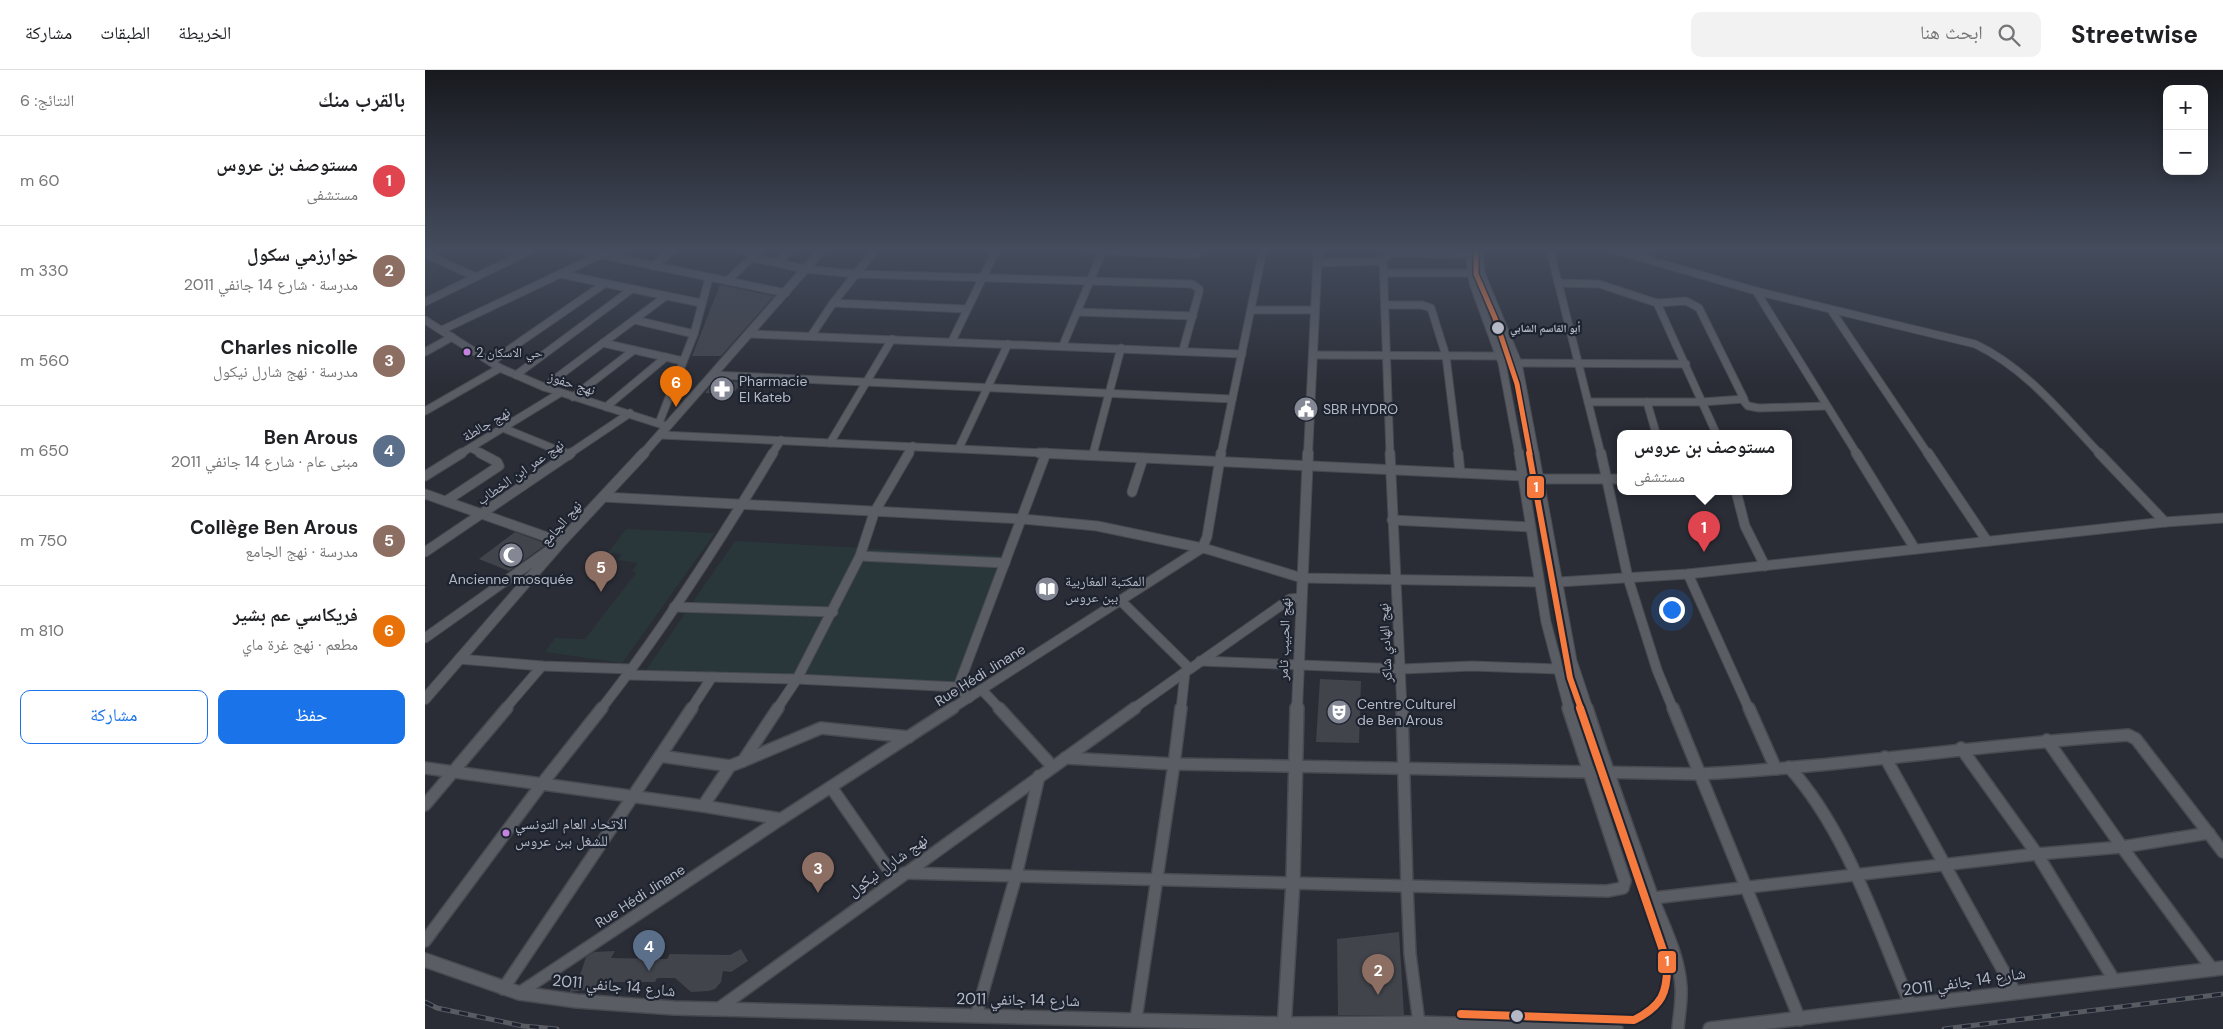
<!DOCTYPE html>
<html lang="ar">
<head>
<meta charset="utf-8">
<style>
	body { margin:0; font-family:"DM Sans","Noto Naskh Arabic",sans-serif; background:#f2f2f2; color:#202124; direction:rtl }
	.controls { position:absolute; right:15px; top:15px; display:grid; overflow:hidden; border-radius:10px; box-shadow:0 2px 12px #0003 }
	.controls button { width:45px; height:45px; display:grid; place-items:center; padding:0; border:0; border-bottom:1px solid #e0e0e0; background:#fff; color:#202124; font:25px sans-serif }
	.you { position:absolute; left:1246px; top:539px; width:18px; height:18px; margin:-12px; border:4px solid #fff; border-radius:50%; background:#1a73e8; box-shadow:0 0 0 8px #1a73e833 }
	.badge { display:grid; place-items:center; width:32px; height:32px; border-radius:50%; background:#1a73e8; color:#fff; font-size:16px; font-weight:700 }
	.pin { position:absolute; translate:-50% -41px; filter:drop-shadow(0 1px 2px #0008) }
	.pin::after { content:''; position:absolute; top:26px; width:18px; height:15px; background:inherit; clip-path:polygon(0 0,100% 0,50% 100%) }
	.popup { position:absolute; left:1192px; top:360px; width:175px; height:65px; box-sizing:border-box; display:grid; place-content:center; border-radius:10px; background:#fff; filter:drop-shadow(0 1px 4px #0005); font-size:16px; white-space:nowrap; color:#757577 }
	.popup b { font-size:19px; color:#202124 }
	.popup::after { content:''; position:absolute; left:50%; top:100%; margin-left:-10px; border:10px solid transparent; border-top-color:#fff }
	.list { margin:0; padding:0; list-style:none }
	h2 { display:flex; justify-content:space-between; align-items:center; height:65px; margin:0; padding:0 20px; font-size:21px }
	h2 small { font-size:16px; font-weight:400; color:#757577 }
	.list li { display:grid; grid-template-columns:32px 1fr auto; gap:15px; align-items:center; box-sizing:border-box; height:90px; padding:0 20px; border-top:1px solid #e0e0e0 }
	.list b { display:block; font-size:19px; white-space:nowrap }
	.list p { margin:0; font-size:16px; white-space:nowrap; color:#757577 }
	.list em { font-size:16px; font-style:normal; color:#757577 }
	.actions { display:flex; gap:10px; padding:15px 20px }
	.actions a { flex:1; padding:11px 0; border:1px solid #1a73e8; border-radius:10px; text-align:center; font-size:18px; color:#1a73e8 }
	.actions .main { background:#1a73e8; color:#fff }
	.icon { flex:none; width:28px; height:28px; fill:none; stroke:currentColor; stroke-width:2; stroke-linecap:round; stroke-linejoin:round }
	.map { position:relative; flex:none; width:1798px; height:959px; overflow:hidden; direction:ltr }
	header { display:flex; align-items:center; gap:30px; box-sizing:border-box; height:70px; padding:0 25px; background:#fff; border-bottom:1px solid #e0e0e0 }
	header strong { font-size:24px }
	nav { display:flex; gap:28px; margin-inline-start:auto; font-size:18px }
	.search { width:350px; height:45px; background:#f2f2f2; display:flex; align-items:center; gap:12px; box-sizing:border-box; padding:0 18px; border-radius:10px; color:#757577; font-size:19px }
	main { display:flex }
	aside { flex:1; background:#fff }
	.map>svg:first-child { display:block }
</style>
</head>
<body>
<header>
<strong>Streetwise</strong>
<div class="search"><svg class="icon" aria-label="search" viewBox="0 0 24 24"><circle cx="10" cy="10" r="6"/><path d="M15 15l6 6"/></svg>ابحث هنا</div>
<nav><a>الخريطة</a><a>الطبقات</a><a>مشاركة</a></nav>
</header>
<main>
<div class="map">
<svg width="1798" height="959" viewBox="0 0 1798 959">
	<rect width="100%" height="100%" fill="#2a2d36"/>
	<g fill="#29373b">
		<path d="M 201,459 L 290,463 L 197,593 L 120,582 L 130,568 L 160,569 L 211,503 L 207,501 L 213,493 L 193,490 L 197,484 L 183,483 Z"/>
		<path d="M 310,471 L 582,486 L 530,617 L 219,603 Z"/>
	</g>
	<g fill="#41444b">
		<path d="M 295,215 L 349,226 L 296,286 L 267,286 Z"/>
		<path d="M 297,311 L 317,312 L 308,324 L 280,323 L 287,314 Z"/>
		<path d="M 90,462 L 122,474 L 84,501 L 54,489 Z"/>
		<path d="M 895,609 L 936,611 L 934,673 L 891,672 Z"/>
		<path d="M 974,862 L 979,945 L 913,945 L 912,869 Z"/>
		<path d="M 316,879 L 323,891 L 306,902 L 298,901 L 296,912 L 290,919 L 284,921 L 266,922 L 250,908 L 232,908 L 230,912 L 177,912 L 173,918 L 145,922 L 149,912 L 153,911 L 161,887 L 169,882 L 190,881 L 186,888 L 242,889 L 245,884 L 305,885 Z"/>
	</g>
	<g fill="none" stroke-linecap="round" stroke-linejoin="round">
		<defs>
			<g id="minor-far2">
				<path d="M 153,180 L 361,223"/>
				<path d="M 314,180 L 332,184"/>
				<path d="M 665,180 L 771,185"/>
				<path d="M 1054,180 L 1056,203 L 1093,293 L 1110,384"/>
				<path d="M 1125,180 L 1176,384"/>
				<path d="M 1190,180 L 1331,221 L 1550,274 C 1601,298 1637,344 1675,384"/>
				<path d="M 0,184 L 51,207"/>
				<path d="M 329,188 L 380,199 L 430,204 L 767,214 L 774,219 L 774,222 L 758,280"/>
				<path d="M 353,193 L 365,180"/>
				<path d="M 892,193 L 958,191"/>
				<path d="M 228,196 L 249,180"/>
				<path d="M 959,203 L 1044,203"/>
				<path d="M 135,204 L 276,233"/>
				<path d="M 302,211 L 335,180"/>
				<path d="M 1134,213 L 1174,214 L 1232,233 L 1291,363"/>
				<path d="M 1331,221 L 1432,384"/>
				<path d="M 0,232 L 104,181"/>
				<path d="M 408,233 L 541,239"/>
				<path d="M 960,235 L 997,235 L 1006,238 L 1021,286 L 1033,384"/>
				<path d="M 826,240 L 890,240"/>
				<path d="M 1406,240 L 1503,384"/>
				<path d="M 653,242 L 768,246"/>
				<path d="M 0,250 L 75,298 L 119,317 L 241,356"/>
				<path d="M 210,250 L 269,264"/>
				<path d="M 17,260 L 175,185"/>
				<path d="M 325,264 L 817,284"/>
				<path d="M 386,266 L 408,233 L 450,180"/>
				<path d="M 527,271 L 571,180"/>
				<path d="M 178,273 L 258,291"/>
				<path d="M 638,275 L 678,180"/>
				<path d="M 0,282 L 27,267"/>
				<path d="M 889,285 L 1075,286 L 1093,293 L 1261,294"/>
				<path d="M 66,292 L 179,214"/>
				<path d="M 91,305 L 207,219"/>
				<path d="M 288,305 L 807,329"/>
				<path d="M 119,317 L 241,226"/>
				<path d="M 148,327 L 209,280"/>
				<path d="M 1318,330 L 1323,336 L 1334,338 L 1401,336"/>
				<path d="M 1163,332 L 1277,332 L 1319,329 L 1274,238 L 1261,231 L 1232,233"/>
				<path d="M 1222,332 L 1231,363"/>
				<path d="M 181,337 L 241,287"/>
				<path d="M 0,341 L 75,298"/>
				<path d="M 234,353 L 269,264 L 284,208"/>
				<path d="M 78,358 L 142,384"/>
				<path d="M 236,365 L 640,384"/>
				<path d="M 405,373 L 467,269"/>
				<path d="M 46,378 L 58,384"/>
				<path d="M 534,378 L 583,274"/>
				<path d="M 35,384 L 135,323"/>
				<path d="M 144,384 L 205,343"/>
				<path d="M 347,384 L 356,370"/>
				<path d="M 483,384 L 488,376"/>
				<path d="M 668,384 L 696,278"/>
				<path d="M 796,384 L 838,180"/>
				<path d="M 965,384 L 958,189 L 966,183 L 1044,185 L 1048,213 L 1077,293 L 1094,384"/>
			</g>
			<g id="minor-far1">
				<path d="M 139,383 L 144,385"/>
				<path d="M 614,383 L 1098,406"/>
				<path d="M 965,383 L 977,639"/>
				<path d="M 1033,383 L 1035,403"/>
				<path d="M 1094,383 L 1121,552 L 1144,639"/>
				<path d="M 1109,383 L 1147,591 L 1163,639"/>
				<path d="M 1176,383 L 1203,508 L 1232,600 L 1248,639"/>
				<path d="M 1431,383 L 1490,479"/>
				<path d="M 1503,383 L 1562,471"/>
				<path d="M 1674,383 L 1740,452"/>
				<path d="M 668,385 L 669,383"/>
				<path d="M 0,406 L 37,383"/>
				<path d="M 1114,409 L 1195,409"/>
				<path d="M 1311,421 L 1320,456 L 1340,496"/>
				<path d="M 707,422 L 718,388"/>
				<path d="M 0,424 L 136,472"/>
				<path d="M 178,427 L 598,449 L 672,456 L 782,479 L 877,508 L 1112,512"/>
				<path d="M 21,431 L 74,396 L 72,392 L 55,383"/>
				<path d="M 967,450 L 1105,457"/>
				<path d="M 0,482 L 146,383"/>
				<path d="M 435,486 L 580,493"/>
				<path d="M 1263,504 L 1324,639"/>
				<path d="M 1134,512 L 1263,504 L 1740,452 L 1798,448"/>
				<path d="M 696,531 L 765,599 L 865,529 L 876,528"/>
				<path d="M 249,537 L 408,542"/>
				<path d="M 0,568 L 130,476"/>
				<path d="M 34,589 L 117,596 L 207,599"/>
				<path d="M 775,591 L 977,599 L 1047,596 L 1132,599"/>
				<path d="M 203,605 L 372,609 L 533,617"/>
				<path d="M 557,620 L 575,639"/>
				<path d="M 544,628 L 533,617 L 621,383"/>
				<path d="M 80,639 L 117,596"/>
				<path d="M 176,639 C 239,559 295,471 348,383"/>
				<path d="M 266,639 L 287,607"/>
				<path d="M 352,639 L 372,609 L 435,486 L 449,443 L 484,383"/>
				<path d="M 526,639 L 777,478 L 782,467 L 796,383"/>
				<path d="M 708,639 L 763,600"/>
				<path d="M 756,639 L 760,602"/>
			</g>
			<g id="minor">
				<path d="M 353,638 L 318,691 L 396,658 L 484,667"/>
				<path d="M 574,638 L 627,696"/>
				<path d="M 756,638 L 749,694 L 1274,704 C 1417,697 1560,674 1703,665 L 1711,669 L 1798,782"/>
				<path d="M 977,638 L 982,816"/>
				<path d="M 1162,638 C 1182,700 1204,761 1226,823 C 1237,854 1254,883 1256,917 C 1257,931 1254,945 1253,959"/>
				<path d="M 1248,638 L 1375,950"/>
				<path d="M 1324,638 L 1351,699"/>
				<path d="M 1622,670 L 1697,777 L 1788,900"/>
				<path d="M 1536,678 L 1612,784 L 1689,910"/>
				<path d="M 235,686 L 267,638"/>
				<path d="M 1460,687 L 1590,922"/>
				<path d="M 640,688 L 749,694 L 711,949"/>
				<path d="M 1364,697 C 1422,761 1452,857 1486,936"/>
				<path d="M 0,698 L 278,736 L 356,749"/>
				<path d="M 406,717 L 470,809"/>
				<path d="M 0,735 L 82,638"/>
				<path d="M 278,736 L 305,696 L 318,691"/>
				<path d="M 479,803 L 982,816"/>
				<path d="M 982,816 L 1182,821 L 1198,818 L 1200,811 L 1143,638"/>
				<path d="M 982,816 L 985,884 L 994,953"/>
				<path d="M 1228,828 L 1612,784 L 1697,777 L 1784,763"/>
				<path d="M 0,871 L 116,715 L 177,638"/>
				<path d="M 78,919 L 235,686 L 305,696"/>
				<path d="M 94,923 L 356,749 L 528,638"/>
				<path d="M 293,939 L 710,638"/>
				<path d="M 551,946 L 591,806 L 614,706"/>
			</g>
			<g id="tertiary-far2">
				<path d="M 218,384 L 397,180"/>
				<path d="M 883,384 L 893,180"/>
			</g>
			<g id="tertiary-far1">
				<path d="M 0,629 L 136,472 L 219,383"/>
				<path d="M 872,639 L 883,383"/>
			</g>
			<g id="tertiary">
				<path d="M 0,890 L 94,923 L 152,931 L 249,938 L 860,954 L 994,953 L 1191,959"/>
				<path d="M 859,959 L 868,811 L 872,638"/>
				<path d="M 1285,959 L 1798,898"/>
			</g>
		</defs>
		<use href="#minor-far2" stroke="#484a50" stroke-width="9"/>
		<use href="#minor-far1" stroke="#484a50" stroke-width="11"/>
		<use href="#minor" stroke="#484a50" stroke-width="14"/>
		<use href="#tertiary-far2" stroke="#484a50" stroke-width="10"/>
		<use href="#tertiary-far1" stroke="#484a50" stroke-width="12"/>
		<use href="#tertiary" stroke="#484a50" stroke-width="16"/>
		<use href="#minor-far2" stroke="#5a5d64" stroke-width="7"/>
		<use href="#minor-far1" stroke="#5a5d64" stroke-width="9"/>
		<use href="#minor" stroke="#5a5d64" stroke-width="11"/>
		<use href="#tertiary-far2" stroke="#5a5d64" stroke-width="8"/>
		<use href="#tertiary-far1" stroke="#5a5d64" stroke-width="10"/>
		<use href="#tertiary" stroke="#5a5d64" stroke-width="13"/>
		<defs>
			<g id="rail">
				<path d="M 0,932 L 12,938 L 98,956 L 132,959"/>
				<path d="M 1519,959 L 1798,924"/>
			</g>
		</defs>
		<use href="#rail" stroke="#585b62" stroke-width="5"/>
		<use href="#rail" stroke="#1e2330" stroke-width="3" stroke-dasharray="9" stroke-linecap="butt"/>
		<defs>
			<path id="rail-1-far2" d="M 1051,180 L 1051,204 L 1070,248 L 1092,314 L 1105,384"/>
			<path id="rail-1-far1" d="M 1104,383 L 1145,608 L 1156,639"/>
			<path id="rail-1" d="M 1036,944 L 1209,950 C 1237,936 1243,923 1242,892 L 1155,638"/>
		</defs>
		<use href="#rail-1-far2" stroke="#1e2330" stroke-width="8"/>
		<use href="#rail-1-far1" stroke="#1e2330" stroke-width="10"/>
		<use href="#rail-1" stroke="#1e2330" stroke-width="12"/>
		<use href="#rail-1-far2" stroke="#f6793e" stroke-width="5"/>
		<use href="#rail-1-far1" stroke="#f6793e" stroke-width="6"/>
		<use href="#rail-1" stroke="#f6793e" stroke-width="8"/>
	</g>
	<linearGradient id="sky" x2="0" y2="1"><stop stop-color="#17191e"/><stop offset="0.57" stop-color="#444c5d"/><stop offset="1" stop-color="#444c5d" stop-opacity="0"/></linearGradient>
	<rect width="1798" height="315" fill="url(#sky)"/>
	<defs>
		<symbol id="pharmacy-disc" viewBox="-11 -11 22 22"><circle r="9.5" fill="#848894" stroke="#1e2330"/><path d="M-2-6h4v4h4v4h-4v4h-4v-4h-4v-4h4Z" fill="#fff"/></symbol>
		<symbol id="civic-disc" viewBox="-11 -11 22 22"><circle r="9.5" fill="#848894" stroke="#1e2330"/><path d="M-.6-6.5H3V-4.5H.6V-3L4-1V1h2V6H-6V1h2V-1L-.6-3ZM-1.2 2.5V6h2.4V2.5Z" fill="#fff"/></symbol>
		<symbol id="mosque-disc" viewBox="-11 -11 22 22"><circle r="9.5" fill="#848894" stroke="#1e2330"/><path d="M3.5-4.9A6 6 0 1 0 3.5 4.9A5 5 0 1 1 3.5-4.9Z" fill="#fff"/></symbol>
		<symbol id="library-disc" viewBox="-11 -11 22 22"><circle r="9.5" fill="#848894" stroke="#1e2330"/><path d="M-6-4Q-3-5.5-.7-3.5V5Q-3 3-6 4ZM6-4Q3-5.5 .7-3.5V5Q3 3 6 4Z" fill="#fff"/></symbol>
		<symbol id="theatre-disc" viewBox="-11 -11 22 22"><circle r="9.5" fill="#848894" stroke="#1e2330"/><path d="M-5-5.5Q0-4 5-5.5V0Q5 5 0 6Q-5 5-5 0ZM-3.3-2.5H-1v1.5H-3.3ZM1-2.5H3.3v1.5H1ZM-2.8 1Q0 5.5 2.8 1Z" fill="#fff"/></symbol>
	</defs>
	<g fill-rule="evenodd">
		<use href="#pharmacy-disc" x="283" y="305" width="28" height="28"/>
		<use href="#civic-disc" x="867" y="325" width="28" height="28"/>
		<use href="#mosque-disc" x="72" y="471" width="28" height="28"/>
		<use href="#library-disc" x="608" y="505" width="28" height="28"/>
		<use href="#theatre-disc" x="900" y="628" width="28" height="28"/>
	</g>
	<g fill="#b5b9c6" stroke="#1e2330" stroke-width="2">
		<circle cx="1073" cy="258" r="7"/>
		<circle cx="1092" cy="946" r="7"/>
	</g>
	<g fill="#c483df" stroke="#1e2330" stroke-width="2">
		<circle cx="42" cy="282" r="4.5"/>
		<circle cx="81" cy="763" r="4.5"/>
	</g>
	<g text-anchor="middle" stroke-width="4.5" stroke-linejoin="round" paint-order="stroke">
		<g font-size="11" font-weight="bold" fill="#b5b9c6" stroke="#1e2330" text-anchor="start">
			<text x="1085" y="262">أبو القاسم الشابي</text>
		</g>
		<g font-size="13" fill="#b5b9c6" stroke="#1e2330" text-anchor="start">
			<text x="51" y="287">حي الاسكان 2</text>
		</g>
		<g font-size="14" fill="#b5b9c6" stroke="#1e2330" text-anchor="start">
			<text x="314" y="316">Pharmacie<tspan x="314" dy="16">El Kateb</tspan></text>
			<text x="898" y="344">SBR HYDRO</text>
			<text x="86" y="514" text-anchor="middle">Ancienne mosquée</text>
			<text x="640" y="516">المكتبة المغاربية<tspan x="640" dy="16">ببن عروس</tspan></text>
			<text x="932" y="639">Centre Culturel<tspan x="932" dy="16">de Ben Arous</tspan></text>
		</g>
		<g font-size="14" fill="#b5b9c6" stroke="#1e2330">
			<text transform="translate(147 313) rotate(18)" y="5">نهج حفوز</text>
			<text transform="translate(61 354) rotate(-31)" y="5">نهج جالطة</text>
			<text transform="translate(95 402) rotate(-35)" y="5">نهج عمر ابن الخطاب</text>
			<text transform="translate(136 453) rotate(-49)" y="5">نهج الجامع</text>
			<text transform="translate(859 569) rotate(-88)" y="5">نهج الحبيب ثامر</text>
			<text transform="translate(960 573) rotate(-93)" y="5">نهج الهادي شاكر</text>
			<text transform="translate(555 605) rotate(-32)" y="5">Rue Hédi Jinane</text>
			<text transform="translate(215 826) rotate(-33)" y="5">Rue Hédi Jinane</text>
		</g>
		<g font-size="15" fill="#b5b9c6" stroke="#1e2330" text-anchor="start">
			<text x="90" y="759">الاتحاد العام التونسي<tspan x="90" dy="17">للشغل ببن عروس</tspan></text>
		</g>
		<g font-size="16" fill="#b5b9c6" stroke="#1e2330">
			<text transform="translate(462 795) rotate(-36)" y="6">نهج شارل نيكول</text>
			<text transform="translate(1539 911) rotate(-8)" y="6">شارع 14 جانفي 2011</text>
			<text transform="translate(189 915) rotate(5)" y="6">شارع 14 جانفي 2011</text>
			<text transform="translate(593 929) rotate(1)" y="6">شارع 14 جانفي 2011</text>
		</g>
	</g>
	<g stroke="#1e2330" stroke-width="2">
		<rect x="1101" y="405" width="19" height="24" rx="5" fill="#f6793e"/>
		<rect x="1232" y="880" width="20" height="24" rx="5" fill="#f6793e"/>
	</g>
	<g font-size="14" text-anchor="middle" font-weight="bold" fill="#fff">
		<text x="1111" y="422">1</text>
		<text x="1242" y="896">1</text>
	</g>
</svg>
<div class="controls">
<button>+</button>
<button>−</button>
</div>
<div class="you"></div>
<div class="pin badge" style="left:1279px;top:482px;background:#e0444e">1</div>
<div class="popup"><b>مستوصف بن عروس</b>مستشفى</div>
<div class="pin badge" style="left:953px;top:925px;background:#8d6e63">2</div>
<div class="pin badge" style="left:393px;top:823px;background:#8d6e63">3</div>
<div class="pin badge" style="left:224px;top:901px;background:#5c6f8a">4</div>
<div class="pin badge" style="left:176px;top:522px;background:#8d6e63">5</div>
<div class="pin badge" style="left:251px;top:337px;background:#e8710a">6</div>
</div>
<aside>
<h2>بالقرب منك<small>النتائج: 6</small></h2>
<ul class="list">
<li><span class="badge" style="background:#e0444e">1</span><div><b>مستوصف بن عروس</b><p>مستشفى</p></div><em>60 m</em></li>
<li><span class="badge" style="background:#8d6e63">2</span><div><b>خوارزمي سكول</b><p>مدرسة · شارع 14 جانفي 2011</p></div><em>330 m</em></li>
<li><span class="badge" style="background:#8d6e63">3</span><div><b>Charles nicolle</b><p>مدرسة · نهج شارل نيكول</p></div><em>560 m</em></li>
<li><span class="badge" style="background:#5c6f8a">4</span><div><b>Ben Arous</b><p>مبنى عام · شارع 14 جانفي 2011</p></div><em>650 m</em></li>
<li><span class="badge" style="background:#8d6e63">5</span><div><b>Collège Ben Arous</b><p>مدرسة · نهج الجامع</p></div><em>750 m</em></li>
<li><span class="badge" style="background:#e8710a">6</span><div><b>فريكاسي عم بشير</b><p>مطعم · نهج غرة ماي</p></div><em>810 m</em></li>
</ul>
<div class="actions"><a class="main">حفظ</a><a>مشاركة</a></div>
</aside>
</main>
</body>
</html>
